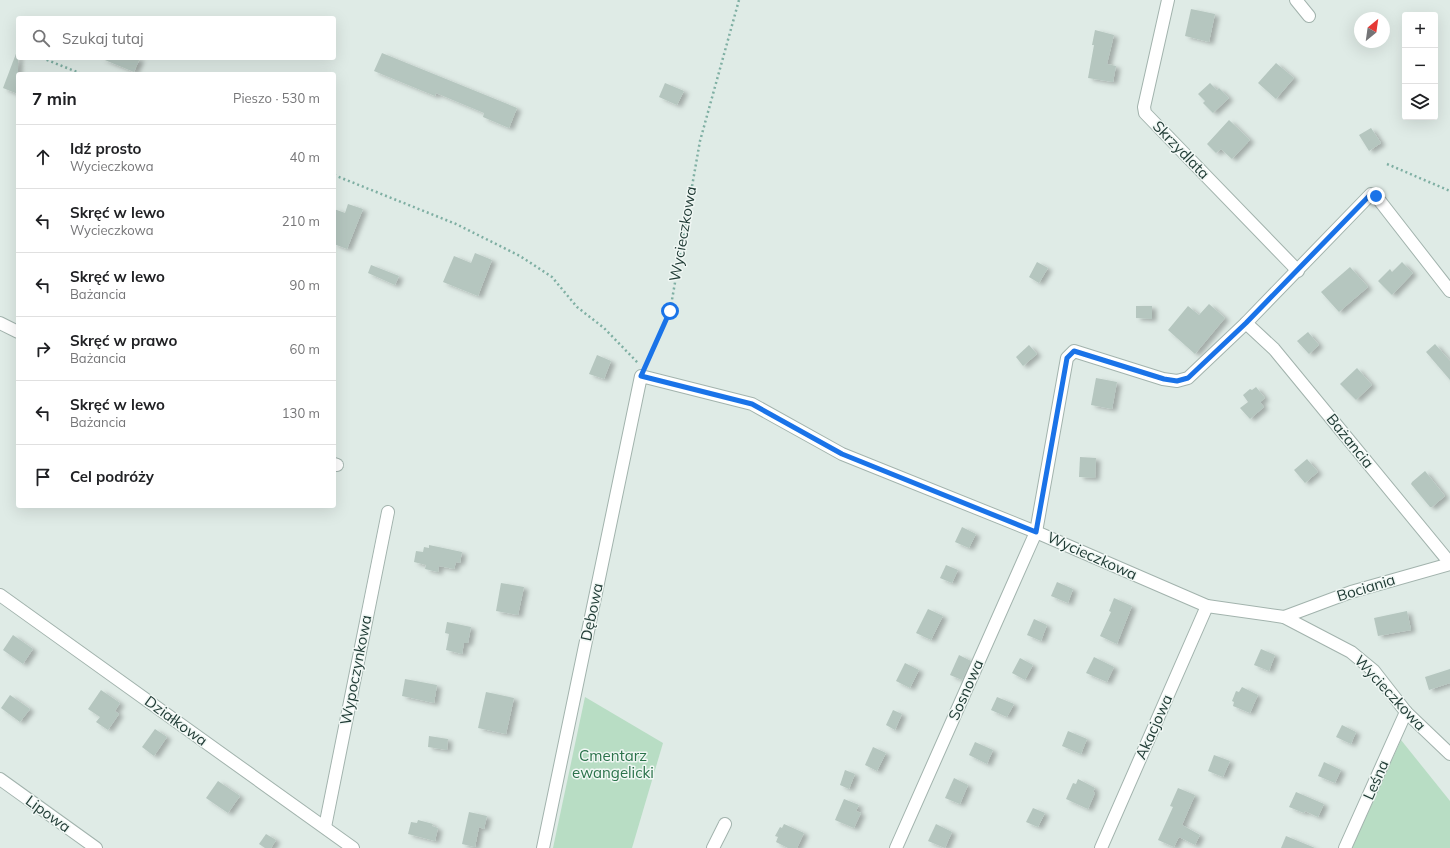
<!DOCTYPE html>
<html lang="pl">
<head>
<meta charset="utf-8">
<style>
	body { margin:0; font-family:Mulish,sans-serif; background:#f2f2f2; color:#202124 }
	.controls { position:absolute; right:12px; top:12px; display:grid; overflow:hidden; border-radius:4px; box-shadow:0 4px 16px #0002 }
	.controls button { width:36px; height:36px; display:grid; place-items:center; padding:0; border:0; border-bottom:1px solid #e0e0e0; background:#fff; color:#202124; font:20px sans-serif }
	.compass { position:absolute; left:1354px; top:12px; width:36px; height:36px; border-radius:50%; background:#fff; box-shadow:0 4px 16px #0002; rotate:29deg }
	.stop { position:absolute; width:12px; height:12px; margin:-9px; border:3px solid #1a73e8; border-radius:50%; background:#fff }
	.stop.end { background:#1a73e8; border-color:#fff; box-shadow:0 1px 4px #0008 }
	.list { margin:0; padding:0; list-style:none }
	h2 { display:flex; justify-content:space-between; align-items:center; height:52px; margin:0; padding:0 16px; font-size:17px }
	h2 small { font-size:13px; font-weight:400; color:#757577 }
	.list li { display:grid; grid-template-columns:26px 1fr auto; gap:12px; align-items:center; box-sizing:border-box; height:64px; padding:0 16px; border-top:1px solid #e0e0e0 }
	.list b { display:block; font-size:15px; white-space:nowrap }
	.list p { margin:0; font-size:13px; white-space:nowrap; color:#757577 }
	.list em { font-size:13px; font-style:normal; color:#757577 }
	.icon { flex:none; width:22px; height:22px; fill:none; stroke:currentColor; stroke-width:2; stroke-linecap:round; stroke-linejoin:round }
	.map { position:relative; flex:none; width:1450px; height:848px; overflow:hidden }
	.search { position:absolute; background:#fff; box-shadow:0 4px 16px #0002; left:16px; top:16px; width:320px; height:44px; display:flex; align-items:center; gap:10px; box-sizing:border-box; padding:0 14px; border-radius:4px; color:#757577; font-size:15px }
	.panel { position:absolute; background:#fff; box-shadow:0 4px 16px #0002; left:16px; top:72px; width:320px; height:436px; border-radius:4px }
	.map>svg:first-child { display:block }
</style>
</head>
<body>
<div class="map">
<svg width="1450" height="848" viewBox="0 0 1450 848">
	<defs>
		<filter id="shadow"><feDropShadow dx="4.5" dy="2.5" stdDeviation="2" flood-color="#0004"/></filter>
	</defs>
	<rect width="100%" height="100%" fill="#dfebe6"/>
	<g fill="#b8ddc4">
		<path d="M 585,697 L 663,743 L 632,848 L 553,848 Z"/>
		<path d="M 1401,740 L 1450,801 L 1450,848 L 1352,848 Z"/>
	</g>
	<g fill="#b5c6bf" filter="url(#shadow)">
		<path d="M 1191,9 L 1215,14 L 1209,42 L 1185,36 Z"/>
		<path d="M 1095,30 L 1114,35 L 1107,64 L 1116,66 L 1113,82 L 1088,78 L 1094,45 L 1092,45 Z"/>
		<path d="M 17,51 L 18,51 L 18,94 L 3,88 Z"/>
		<path d="M 382,53 L 517,108 L 509,128 L 483,117 L 484,113 L 436,93 L 435,96 L 374,71 Z"/>
		<path d="M 100,58 L 140,58 L 134,72 Z"/>
		<path d="M 1276,63 L 1294,78 L 1276,99 L 1258,83 Z"/>
		<path d="M 665,83 L 684,91 L 677,105 L 659,97 Z"/>
		<path d="M 1210,83 L 1217,90 L 1219,88 L 1229,98 L 1213,113 L 1203,103 L 1205,101 L 1198,94 Z"/>
		<path d="M 1229,120 L 1250,140 L 1232,159 L 1221,149 L 1216,153 L 1207,144 Z"/>
		<path d="M 1371,128 L 1381,143 L 1369,151 L 1359,135 Z"/>
		<path d="M 348,204 L 363,209 L 347,249 L 334,244 L 334,209 L 345,213 Z"/>
		<path d="M 475,253 L 492,260 L 478,296 L 443,282 L 454,256 L 471,263 Z"/>
		<path d="M 1037,262 L 1048,268 L 1039,283 L 1029,277 Z"/>
		<path d="M 1402,262 L 1413,273 L 1392,295 L 1378,281 L 1390,269 L 1392,272 Z"/>
		<path d="M 371,265 L 399,276 L 395,285 L 368,273 Z"/>
		<path d="M 1350,267 L 1368,287 L 1339,312 L 1321,292 Z"/>
		<path d="M 1209,304 L 1225,318 L 1195,354 L 1168,330 L 1188,306 L 1199,315 Z"/>
		<path d="M 1136,306 L 1152,306 L 1152,319 L 1136,318 Z"/>
		<path d="M 1308,332 L 1319,345 L 1309,354 L 1297,341 Z"/>
		<path d="M 1435,344 L 1450,361 L 1450,380 L 1426,352 Z"/>
		<path d="M 1029,345 L 1037,354 L 1023,366 L 1016,357 Z"/>
		<path d="M 597,355 L 611,361 L 604,379 L 589,374 Z"/>
		<path d="M 1357,368 L 1372,385 L 1356,400 L 1340,384 Z"/>
		<path d="M 1096,378 L 1117,382 L 1112,409 L 1091,405 Z"/>
		<path d="M 1256,387 L 1265,398 L 1260,402 L 1264,407 L 1250,419 L 1240,408 L 1248,402 L 1243,395 L 1250,389 L 1252,390 Z"/>
		<path d="M 1080,457 L 1096,458 L 1095,478 L 1079,477 Z"/>
		<path d="M 1307,459 L 1318,472 L 1305,483 L 1294,470 Z"/>
		<path d="M 1425,471 L 1445,496 L 1432,507 L 1430,507 L 1411,484 L 1412,482 Z"/>
		<path d="M 962,527 L 976,534 L 969,548 L 955,542 Z"/>
		<path d="M 429,545 L 462,552 L 460,563 L 456,562 L 454,569 L 439,566 L 438,572 L 425,569 L 426,565 L 414,562 L 416,551 L 423,552 L 424,547 L 429,548 Z"/>
		<path d="M 946,565 L 958,570 L 952,583 L 940,578 Z"/>
		<path d="M 1057,582 L 1073,589 L 1068,603 L 1051,596 Z"/>
		<path d="M 501,583 L 524,587 L 518,615 L 496,611 Z"/>
		<path d="M 1114,598 L 1132,606 L 1117,644 L 1100,636 L 1111,612 L 1109,611 Z"/>
		<path d="M 928,609 L 943,616 L 931,640 L 916,633 Z"/>
		<path d="M 1407,611 L 1411,630 L 1378,636 L 1374,618 Z"/>
		<path d="M 1034,619 L 1047,625 L 1041,641 L 1027,635 Z"/>
		<path d="M 447,622 L 471,627 L 468,643 L 464,643 L 462,654 L 446,650 L 449,634 L 445,633 Z"/>
		<path d="M 13,635 L 33,649 L 23,664 L 3,650 Z"/>
		<path d="M 1261,649 L 1275,655 L 1269,671 L 1254,665 Z"/>
		<path d="M 959,655 L 971,661 L 962,680 L 950,675 Z"/>
		<path d="M 1094,657 L 1114,667 L 1107,682 L 1086,673 Z"/>
		<path d="M 1020,658 L 1033,665 L 1025,680 L 1012,673 Z"/>
		<path d="M 905,663 L 919,670 L 910,688 L 896,681 Z"/>
		<path d="M 1450,669 L 1450,683 L 1429,690 L 1425,677 Z"/>
		<path d="M 405,679 L 437,685 L 434,703 L 402,696 Z"/>
		<path d="M 1242,687 L 1258,695 L 1250,713 L 1233,706 L 1234,702 L 1232,701 L 1236,691 L 1239,692 Z"/>
		<path d="M 101,690 L 120,703 L 115,711 L 119,714 L 108,730 L 96,722 L 100,717 L 88,709 Z"/>
		<path d="M 486,692 L 514,698 L 506,734 L 478,728 Z"/>
		<path d="M 10,695 L 30,709 L 20,722 L 1,708 Z"/>
		<path d="M 997,697 L 1014,704 L 1007,717 L 991,710 Z"/>
		<path d="M 893,710 L 902,714 L 895,730 L 886,725 Z"/>
		<path d="M 1342,725 L 1356,732 L 1351,744 L 1336,737 Z"/>
		<path d="M 155,729 L 167,737 L 154,756 L 142,747 Z"/>
		<path d="M 1068,731 L 1087,739 L 1081,754 L 1062,746 Z"/>
		<path d="M 429,736 L 448,739 L 447,750 L 428,747 Z"/>
		<path d="M 975,742 L 993,750 L 987,764 L 969,755 Z"/>
		<path d="M 873,747 L 886,753 L 877,771 L 865,765 Z"/>
		<path d="M 1214,755 L 1230,761 L 1223,777 L 1208,771 Z"/>
		<path d="M 1324,762 L 1341,770 L 1335,783 L 1318,776 Z"/>
		<path d="M 845,770 L 855,774 L 849,789 L 840,785 Z"/>
		<path d="M 954,778 L 968,785 L 960,804 L 945,798 Z"/>
		<path d="M 1078,779 L 1095,788 L 1093,792 L 1095,793 L 1088,809 L 1066,799 L 1073,783 L 1076,784 Z"/>
		<path d="M 218,781 L 240,796 L 228,813 L 206,798 Z"/>
		<path d="M 1178,788 L 1195,795 L 1182,825 L 1200,835 L 1195,845 L 1179,837 L 1174,847 L 1158,840 L 1173,807 L 1170,806 Z"/>
		<path d="M 1296,792 L 1324,804 L 1318,817 L 1305,811 L 1304,813 L 1289,807 Z"/>
		<path d="M 844,799 L 859,805 L 856,811 L 861,813 L 854,828 L 835,820 Z"/>
		<path d="M 1033,808 L 1045,813 L 1038,827 L 1026,822 Z"/>
		<path d="M 469,812 L 487,816 L 484,829 L 479,827 L 475,847 L 462,844 Z"/>
		<path d="M 418,820 L 433,824 L 432,826 L 438,828 L 435,841 L 408,834 L 411,822 L 417,823 Z"/>
		<path d="M 784,824 L 804,833 L 797,848 L 788,848 L 776,842 L 778,837 L 775,836 L 780,827 L 782,828 Z"/>
		<path d="M 936,824 L 952,832 L 945,848 L 928,841 Z"/>
		<path d="M 266,834 L 276,840 L 271,848 L 265,848 L 259,844 Z"/>
		<path d="M 1286,836 L 1315,848 L 1281,848 Z"/>
	</g>
	<g fill="none" stroke-linecap="round" stroke-linejoin="round">
		<defs>
			<g id="minor">
				<path d="M 1168,0 L 1144,107 L 1145,113 L 1298,271"/>
				<path d="M 1296,0 L 1309,16"/>
				<path d="M 0,323 L 18,332"/>
				<path d="M 1246,323 L 1274,349 L 1450,563"/>
				<path d="M 334,464 L 337,465"/>
				<path d="M 0,595 L 353,848"/>
				<path d="M 1284,617 L 1351,592 L 1450,564"/>
				<path d="M 0,779 L 96,848"/>
				<path d="M 325,827 L 388,512"/>
				<path d="M 543,848 L 641,376 L 752,404 L 842,454 L 1036,532 L 1207,606 L 1284,617 L 1351,652 L 1374,671 L 1406,712 L 1450,754"/>
				<path d="M 713,848 L 725,824"/>
				<path d="M 896,848 L 1036,532 L 1067,358 L 1074,351 L 1163,379 L 1177,381 L 1188,378 L 1246,323 L 1371,194 L 1376,196 L 1450,291"/>
				<path d="M 1101,848 L 1207,606"/>
				<path d="M 1345,848 L 1406,712"/>
			</g>
		</defs>
		<use href="#minor" stroke="#a2b3ad" stroke-width="14"/>
		<g stroke="#7fafa3" stroke-width="2.5" stroke-dasharray="2 3" stroke-linecap="butt">
			<path d="M 42,58 L 82,74"/>
			<path d="M 1387,164 L 1450,191"/>
			<path d="M 334,175 L 456,224 L 520,256 L 552,277 L 577,307 L 604,328 L 639,364"/>
			<path d="M 646,364 L 670,311 L 700,141 L 739,0"/>
		</g>
		<use href="#minor" stroke="#fff" stroke-width="12"/>
	</g>
	<g fill="none" stroke-linecap="round" stroke-linejoin="round">
		<path stroke="#1a73e8" stroke-width="5" d="M 670,311 L 641,376 L 752,404 L 842,454 L 1036,532 L 1067,358 L 1074,351 L 1164,379 L 1177,381 L 1188,378 L 1246,323 L 1371,194 L 1376,196"/>
	</g>
	<g text-anchor="middle" stroke-width="3" stroke-linejoin="round" paint-order="stroke">
		<g font-size="15" fill="#203b35" stroke="#f0f7f4">
			<text transform="translate(1181 150) rotate(46)" y="5">Skrzydlata</text>
			<text transform="translate(683 234) rotate(-80)" y="5">Wycieczkowa</text>
			<text transform="translate(1350 441) rotate(51)" y="5">Bażancia</text>
			<text transform="translate(1092 556) rotate(24)" y="5">Wycieczkowa</text>
			<text transform="translate(1366 588) rotate(-17)" y="5">Bociania</text>
			<text transform="translate(592 612) rotate(-78)" y="5">Dębowa</text>
			<text transform="translate(356 670) rotate(-79)" y="5">Wypoczynkowa</text>
			<text transform="translate(966 690) rotate(-66)" y="5">Sosnowa</text>
			<text transform="translate(1390 693) rotate(47)" y="5">Wycieczkowa</text>
			<text transform="translate(176 721) rotate(36)" y="5">Działkowa</text>
			<text transform="translate(1154 727) rotate(-66)" y="5">Akacjowa</text>
			<text transform="translate(1376 780) rotate(-66)" y="5">Leśna</text>
			<text transform="translate(48 814) rotate(36)" y="5">Lipowa</text>
		</g>
		<g font-size="15" fill="#2a724a" stroke="#f0f7f4">
			<text x="613" y="761">Cmentarz<tspan x="613" dy="17">ewangelicki</tspan></text>
		</g>
	</g>
</svg>
<div class="controls">
<button>+</button>
<button>−</button>
<button><svg class="icon" aria-label="layers" viewBox="0 0 24 24"><path d="M12 4l9 5-9 5-9-5zM3 14l9 5 9-5"/></svg></button>
</div>
<svg class="compass" viewBox="-18 -18 36 36"><path d="M0-13l5 13h-10z" fill="#e53935"/><path d="M0 13l5-13h-10z" fill="#757577"/></svg>
<div class="stop" style="left:670px;top:311px"></div>
<div class="stop end" style="left:1376px;top:196px"></div>
<div class="search"><svg class="icon" aria-label="search" viewBox="0 0 24 24"><circle cx="10" cy="10" r="6"/><path d="M15 15l6 6"/></svg>Szukaj tutaj</div>
<section class="panel">
<h2>7 min<small>Pieszo · 530 m</small></h2>
<ul class="list">
<li><svg class="icon" aria-label="ahead" viewBox="0 0 24 24"><path d="M12 20V5M6 11l6-6 6 6"/></svg><div><b>Idź prosto</b><p>Wycieczkowa</p></div><em>40 m</em></li>
<li><svg class="icon" aria-label="left" viewBox="0 0 24 24"><path d="M17 20v-9H6M10 6l-5 5 5 5"/></svg><div><b>Skręć w lewo</b><p>Wycieczkowa</p></div><em>210 m</em></li>
<li><svg class="icon" aria-label="left" viewBox="0 0 24 24"><path d="M17 20v-9H6M10 6l-5 5 5 5"/></svg><div><b>Skręć w lewo</b><p>Bażancia</p></div><em>90 m</em></li>
<li><svg class="icon" aria-label="right" viewBox="0 0 24 24"><path d="M7 20v-9h11M14 6l5 5-5 5"/></svg><div><b>Skręć w prawo</b><p>Bażancia</p></div><em>60 m</em></li>
<li><svg class="icon" aria-label="left" viewBox="0 0 24 24"><path d="M17 20v-9H6M10 6l-5 5 5 5"/></svg><div><b>Skręć w lewo</b><p>Bażancia</p></div><em>130 m</em></li>
<li><svg class="icon" aria-label="arrive" viewBox="0 0 24 24"><path d="M6 21V4h12l-3 4 3 4H6"/></svg><div><b>Cel podróży</b></div></li>
</ul>
</section>
</div>
</body>
</html>
